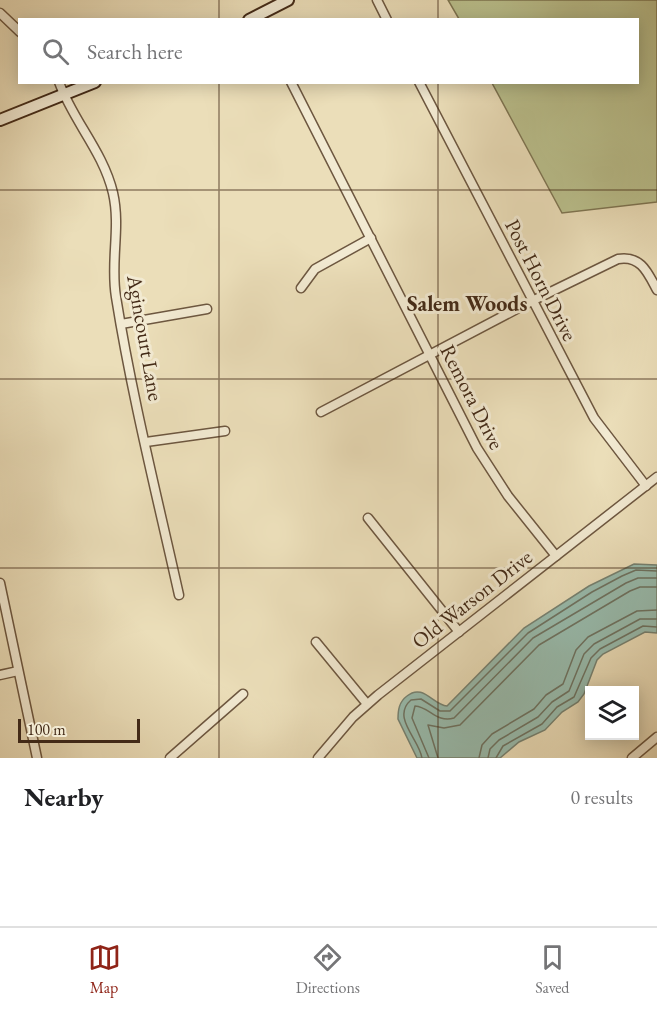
<!DOCTYPE html>
<html lang="en">
<head>
<meta charset="utf-8">
<style>
	body { margin:0; font-family:"EB Garamond",serif; background:#f2f2f2; color:#202124 }
	.controls { position:absolute; right:18px; bottom:18px; display:grid; overflow:hidden; border-radius:0px; box-shadow:0 3px 15px #0003 }
	.controls button { width:54px; height:54px; display:grid; place-items:center; padding:0; border:0; border-bottom:2px solid #e0e0e0; background:#fff; color:#202124; font:30px sans-serif }
	.scale { position:absolute; left:18px; bottom:15px; width:122px; box-sizing:border-box; padding-left:6px; border:3px solid #432a17; border-top:0; font-size:16px; line-height:21px; white-space:nowrap; color:#432a17; -webkit-text-stroke:4px #f2ead2; paint-order:stroke }
	.list { margin:0; padding:0; list-style:none }
	h2 { display:flex; justify-content:space-between; align-items:center; height:78px; margin:0; padding:0 24px; font-size:26px }
	h2 small { font-size:20px; font-weight:400; color:#757577 }
	.icon { flex:none; width:33px; height:33px; fill:none; stroke:currentColor; stroke-width:2; stroke-linecap:round; stroke-linejoin:round }
	.map { position:relative; flex:none; width:657px; height:758px; overflow:hidden }
	.search { position:absolute; background:#fff; box-shadow:0 3px 15px #0003; left:18px; right:18px; top:18px; height:66px; display:flex; align-items:center; gap:15px; box-sizing:border-box; padding:0 21px; border-radius:0px; color:#757577; font-size:22px }
	.sheet { height:168px; background:#fff }
	nav { display:flex; justify-content:space-around; align-items:center; box-sizing:border-box; height:84px; border-top:2px solid #e0e0e0; background:#fff; font-size:16px; color:#757577 }
	nav a { display:grid; justify-items:center; gap:3px }
	nav .on { color:#8f2418 }
	.map>svg:first-child { display:block }
</style>
</head>
<body>
<div class="map">
<svg width="657" height="758" viewBox="0 0 657 758">
	<rect width="100%" height="100%" fill="#ebdeb9"/>
	<filter id="stains"><feTurbulence type="fractalNoise" baseFrequency=".00333" numOctaves="4"/><feColorMatrix values="0 0 0 0 .2 0 0 0 0 .09 0 0 0 0 .02 0 0 0 .5 -.17"/></filter>
	<radialGradient id="worn" r=".72"><stop offset=".6" stop-color="#630" stop-opacity="0"/><stop offset="1" stop-color="#630" stop-opacity=".3"/></radialGradient>
	<path fill="#bac08d" stroke="#7e7552" stroke-width="1.5" d="M 448,0 L 657,0 L 657,202 L 562,213 L 492,83 L 638,82 L 638,20 L 459,19 Z"/>
	<path fill="#98bcae" stroke="#768272" stroke-width="1.5" d="M 634,564 L 657,565 L 657,633 L 645,632 L 603,654 L 597,660 L 584,694 L 578,702 L 562,712 L 545,730 L 519,742 L 500,758 L 417,758 L 398,719 C 398,710 399,702 407,696 C 423,683 433,705 447,706 L 524,628 L 589,586 Z"/>
	<g fill="none" stroke-linecap="round" stroke-linejoin="round">
		<g stroke="#6e7362" stroke-width="1.5">
			<path d="M 422,758 C 419,739 391,717 411,700 L 421,699 L 440,711 L 450,711 L 528,633 L 592,592 L 622,576 L 636,570 L 657,571"/>
			<path d="M 429,758 L 412,718 L 415,706 C 430,707 436,723 454,718 L 533,638 L 626,583 L 638,578 L 657,578"/>
			<path d="M 438,758 L 428,725 L 444,728 L 460,725 L 539,645 L 630,591 L 640,587 L 657,587"/>
			<path d="M 479,758 L 482,745 L 492,734 L 534,709 L 546,695 L 563,684 L 576,650 L 588,637 L 637,611 L 657,610"/>
			<path d="M 488,758 L 490,749 L 499,740 L 538,717 L 552,702 L 569,691 L 584,654 L 594,644 L 640,619 L 657,619"/>
			<path d="M 496,758 L 503,746 L 542,724 L 557,707 L 574,697 L 591,658 L 600,649 L 643,626 L 657,627"/>
		</g>
		<defs>
			<g id="minor">
				<path d="M 377,0 L 387,20"/>
				<path d="M 0,13 L 20,32"/>
				<path d="M 59,82 C 73,121 103,151 113,193 C 121,228 110,262 116,297 C 132,397 157,496 179,595"/>
				<path d="M 291,82 L 477,448 L 508,496 L 556,556"/>
				<path d="M 419,82 L 594,418 L 646,486"/>
				<path d="M 301,288 L 315,269 L 371,238"/>
				<path d="M 121,324 L 207,309"/>
				<path d="M 321,412 L 532,301 L 618,259 C 641,255 648,273 657,290"/>
				<path d="M 146,442 L 225,431"/>
				<path d="M 368,518 L 459,632"/>
				<path d="M 0,583 L 37,758"/>
				<path d="M 316,642 L 367,704"/>
				<path d="M 0,675 L 18,671"/>
				<path d="M 170,758 L 243,694"/>
				<path d="M 318,758 L 353,717 L 378,695 L 657,477"/>
				<path d="M 632,758 L 657,737"/>
			</g>
			<g id="secondary">
				<path d="M 249,20 L 288,0"/>
				<path d="M 0,120 L 95,82"/>
			</g>
		</defs>
		<use href="#minor" stroke="#6d5740" stroke-width="11"/>
		<use href="#secondary" stroke="#432a17" stroke-width="14"/>
		<use href="#minor" stroke="#f2ead2" stroke-width="8"/>
		<use href="#secondary" stroke="#f2ead2" stroke-width="10"/>
	</g>
	<path fill="none" stroke="#432a17" stroke-width="1.5" stroke-opacity="0.55" d="M 219,0 L 219,20M 438,0 L 438,20M 219,82 L 219,758M 438,82 L 438,758M 0,190 L 657,190M 0,379 L 657,379M 0,568 L 657,568"/>
	<g text-anchor="middle" stroke-width="6" stroke-linejoin="round" paint-order="stroke">
		<g font-size="21" fill="#432a17" stroke="#f2ead2">
			<text transform="translate(541 280) rotate(63)" y="7">Post Horn Drive</text>
			<text transform="translate(145 338) rotate(80)" y="7">Agincourt Lane</text>
			<text transform="translate(472 397) rotate(63)" y="7">Remora Drive</text>
			<text transform="translate(472 599) rotate(-38)" y="7">Old Warson Drive</text>
		</g>
		<g font-size="22" font-weight="bold" fill="#432a17" stroke="#f2ead2">
			<text x="467" y="311">Salem Woods</text>
		</g>
	</g>
	<rect width="100%" height="100%" filter="url(#stains)"/>
	<rect width="100%" height="100%" fill="url(#worn)"/>
</svg>
<div class="controls">
<button><svg class="icon" aria-label="layers" viewBox="0 0 24 24"><path d="M12 4l9 5-9 5-9-5zM3 14l9 5 9-5"/></svg></button>
</div>
<div class="scale">100 m</div>
<div class="search"><svg class="icon" aria-label="search" viewBox="0 0 24 24"><circle cx="10" cy="10" r="6"/><path d="M15 15l6 6"/></svg>Search here</div>
</div>
<section class="sheet">
<h2>Nearby<small>0 results</small></h2>
<ul class="list">
</ul>
</section>
<nav>
<a class="on"><svg class="icon" aria-label="map" viewBox="0 0 24 24"><path d="M3 6l6-2 6 2 6-2v14l-6 2-6-2-6 2zM9 4v14M15 6v14"/></svg>Map</a>
<a><svg class="icon" aria-label="directions" viewBox="0 0 24 24"><path d="M12 3l9 9-9 9-9-9zM9 14v-3h6M13 9l2 2-2 2"/></svg>Directions</a>
<a><svg class="icon" aria-label="saved" viewBox="0 0 24 24"><path d="M7 4h10v16l-5-4-5 4z"/></svg>Saved</a>
</nav>
</body>
</html>
